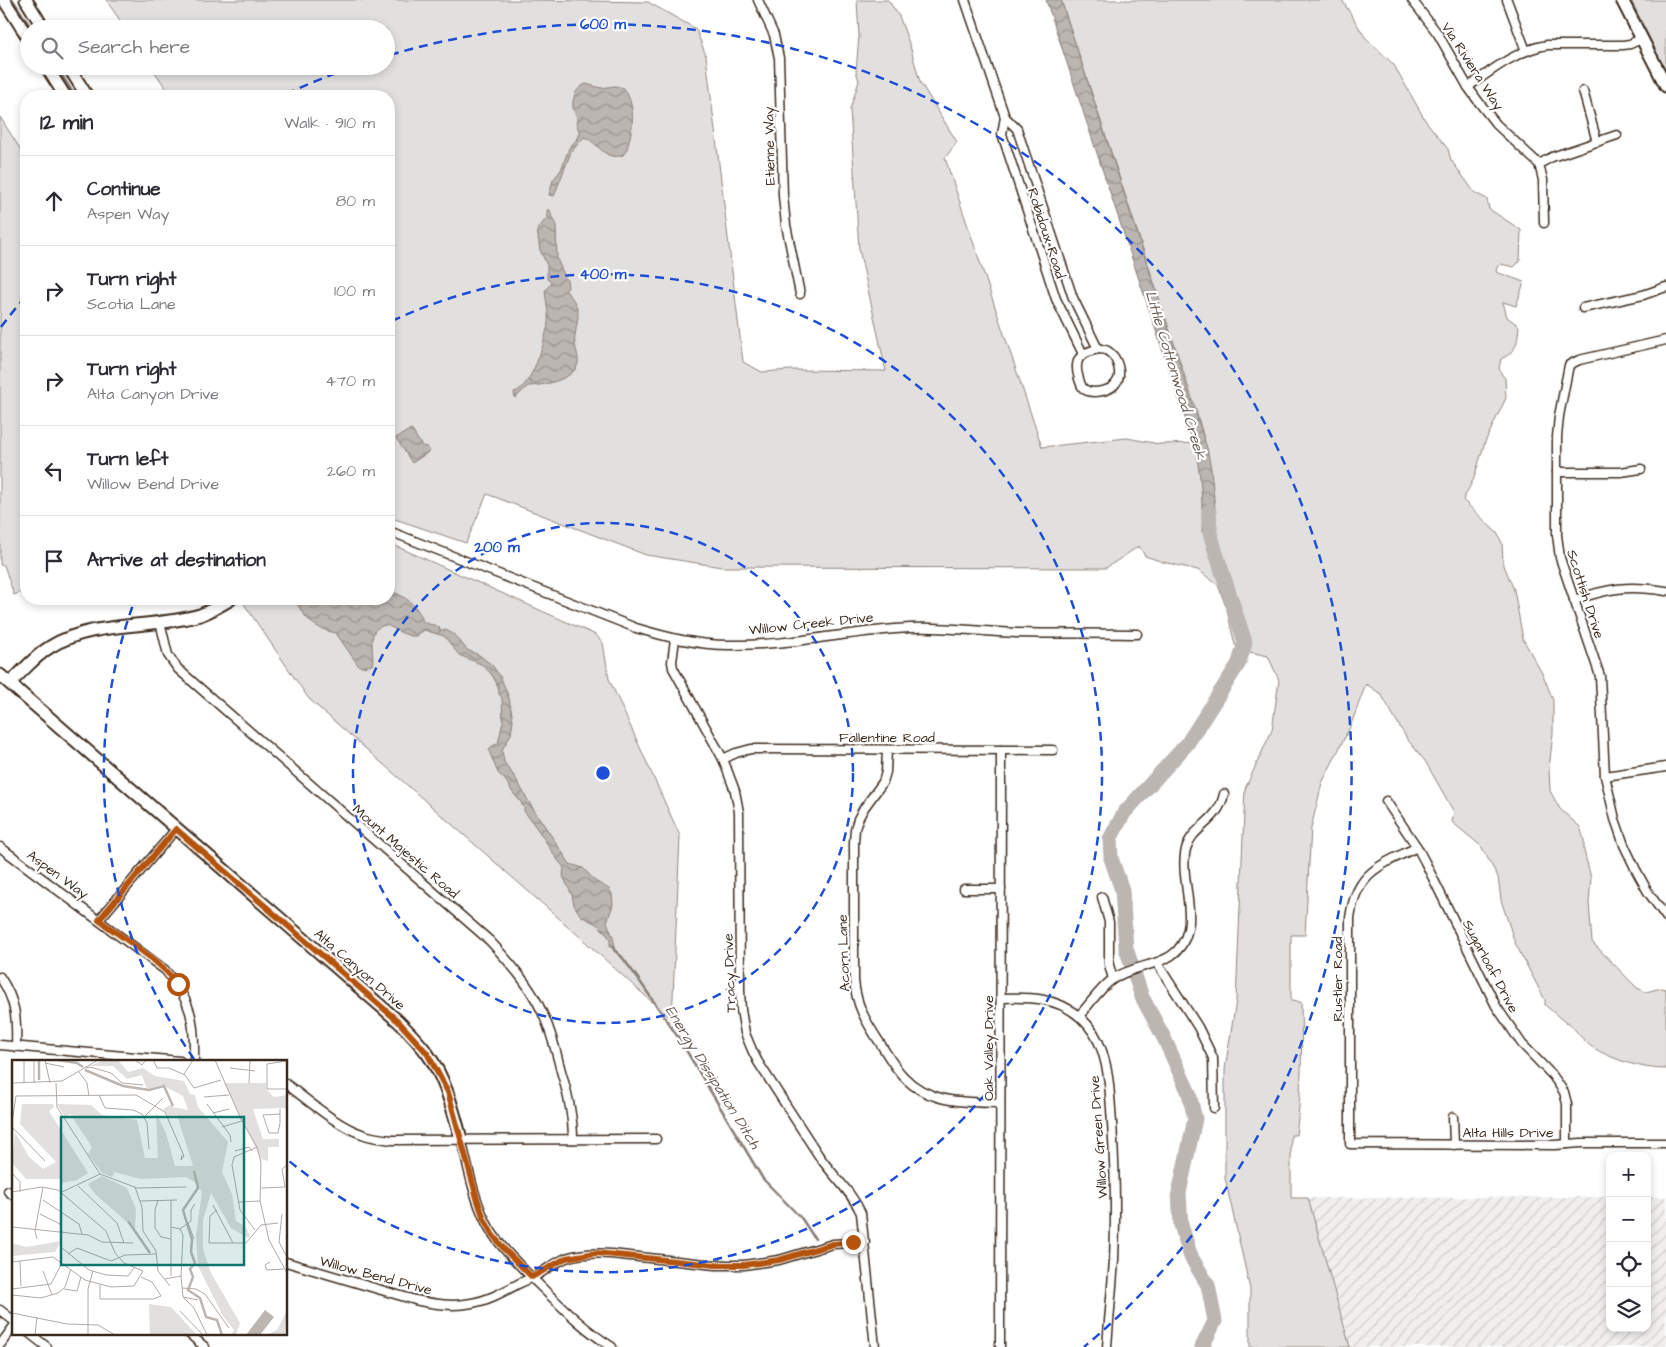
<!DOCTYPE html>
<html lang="en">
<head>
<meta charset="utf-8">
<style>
	body { margin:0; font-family:"Architects Daughter",sans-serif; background:#f7f7f7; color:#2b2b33 }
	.controls { position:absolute; right:15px; bottom:15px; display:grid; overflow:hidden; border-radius:10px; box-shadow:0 2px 8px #0003 }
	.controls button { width:45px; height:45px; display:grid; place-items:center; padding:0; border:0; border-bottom:1px solid #e1e1e2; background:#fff; color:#2b2b33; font:25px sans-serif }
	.stop { position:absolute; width:15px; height:15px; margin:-11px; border:4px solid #b45309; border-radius:50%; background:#fff }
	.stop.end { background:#b45309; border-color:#fff; box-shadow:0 1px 5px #0008 }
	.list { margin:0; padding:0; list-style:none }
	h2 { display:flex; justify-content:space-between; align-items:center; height:65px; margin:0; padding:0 20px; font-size:21px }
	h2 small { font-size:16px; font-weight:400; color:#7c7c81 }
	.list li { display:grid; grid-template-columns:32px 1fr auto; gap:15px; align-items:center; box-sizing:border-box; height:90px; padding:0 20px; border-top:1px solid #e1e1e2 }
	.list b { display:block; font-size:19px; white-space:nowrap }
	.list p { margin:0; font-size:16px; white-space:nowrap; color:#7c7c81 }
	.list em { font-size:16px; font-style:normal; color:#7c7c81 }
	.icon { flex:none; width:28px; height:28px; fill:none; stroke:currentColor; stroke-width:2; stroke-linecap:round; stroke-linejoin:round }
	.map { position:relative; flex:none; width:1666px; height:1347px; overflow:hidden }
	.search { position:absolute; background:#fff; box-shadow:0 2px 8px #0003; left:20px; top:20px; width:375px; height:55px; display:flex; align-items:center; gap:12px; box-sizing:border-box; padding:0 18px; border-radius:28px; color:#7c7c81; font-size:19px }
	.panel { position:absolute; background:#fff; box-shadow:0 2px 8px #0003; left:20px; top:90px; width:375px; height:515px; border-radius:20px }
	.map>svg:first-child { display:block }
</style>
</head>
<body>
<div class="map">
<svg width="1666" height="1347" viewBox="0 0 1666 1347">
	<defs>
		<pattern id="industrial-furrows" width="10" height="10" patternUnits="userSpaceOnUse" patternTransform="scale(1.25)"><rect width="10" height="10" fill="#f1efee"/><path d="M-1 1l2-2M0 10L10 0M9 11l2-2" fill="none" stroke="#d0cdcc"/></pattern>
		<pattern id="water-waves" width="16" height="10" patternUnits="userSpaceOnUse" patternTransform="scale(1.25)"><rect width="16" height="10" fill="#bcb6b3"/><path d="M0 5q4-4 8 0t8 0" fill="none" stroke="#9a9491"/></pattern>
	</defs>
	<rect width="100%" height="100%" fill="#fff"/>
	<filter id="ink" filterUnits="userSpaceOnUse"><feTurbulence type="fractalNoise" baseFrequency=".02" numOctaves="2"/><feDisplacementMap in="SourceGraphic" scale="10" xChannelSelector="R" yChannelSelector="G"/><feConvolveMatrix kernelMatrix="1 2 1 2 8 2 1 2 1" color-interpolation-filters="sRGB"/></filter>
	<g filter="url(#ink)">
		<path fill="url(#industrial-furrows)" d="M 1610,1197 L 1610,1328 L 1647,1328 L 1647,1197 L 1666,1197 L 1666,1347 L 1350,1347 L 1308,1198 Z"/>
		<g fill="#e2e0de" stroke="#8e857e">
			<path d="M 106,0 L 528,0 L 648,2 L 696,29 L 706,56 L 743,362 L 762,372 L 791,370 L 886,371 L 859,249 L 850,109 L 859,81 L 856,71 L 859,36 L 857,0 L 888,0 L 899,16 L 910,46 L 920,82 L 957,142 L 945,158 L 1042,447 L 1127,438 L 1159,444 L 1205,443 L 1196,410 L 1061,0 L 1342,0 L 1365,37 L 1394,65 L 1425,120 L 1448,149 L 1451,160 L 1475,193 L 1487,199 L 1489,209 L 1521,230 L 1520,261 L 1514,267 L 1501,264 L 1497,267 L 1496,272 L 1524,282 L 1516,306 L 1503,302 L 1507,317 L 1519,326 C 1517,343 1518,351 1501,359 L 1499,368 L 1502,375 L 1505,378 L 1506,398 L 1485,442 L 1474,478 L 1463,500 L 1497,533 L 1502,543 L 1503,563 L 1514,590 L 1523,639 L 1543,675 L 1553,700 L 1553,733 L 1549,769 L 1550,791 L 1560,809 L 1580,827 L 1584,840 L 1584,851 L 1591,878 L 1589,903 L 1592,942 L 1637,988 L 1646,992 L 1661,988 L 1666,989 L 1666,1069 C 1642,1069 1613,1060 1592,1047 C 1583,1041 1576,1030 1568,1022 L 1567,1024 L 1545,1005 L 1545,1000 L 1515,943 L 1501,900 L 1498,877 L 1481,846 L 1452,822 L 1454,812 L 1425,761 L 1407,739 L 1381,694 L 1366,684 L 1350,727 L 1322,783 L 1311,828 L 1305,935 L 1291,935 L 1291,1001 L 1301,1002 C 1302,1047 1302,1090 1296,1135 L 1291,1135 L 1291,1198 L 1308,1198 L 1350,1347 L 1250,1347 L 1250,1289 L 1225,1178 L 1225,1069 L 1236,1001 L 1245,789 L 1272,730 L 1279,680 L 1268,656 L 1250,652 L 1235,645 L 1227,610 L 1218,585 L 1198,570 L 1163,562 L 1145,556 L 1139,546 L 1106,568 L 722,567 L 646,555 L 487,494 L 466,543 L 389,517 L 389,96 L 171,96 L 151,66 L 386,66 L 386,29 L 126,29 Z"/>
			<path d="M 1631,0 L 1666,0 L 1666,72 Z"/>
			<path d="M 0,117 L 26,158 L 26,590 L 14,595 L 4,565 L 0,565 Z"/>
			<path d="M 389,543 L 596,635 L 603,643 L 609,679 L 680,836 L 672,1020 L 570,928 L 309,699 L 244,604 L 253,599 L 389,599 Z"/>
		</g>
		<g fill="url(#water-waves)" stroke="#887e77">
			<path d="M 1046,0 L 1061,0 L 1207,448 L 1211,469 L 1217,528 L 1202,532 C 1203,503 1201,476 1195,448 Z"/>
			<path d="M 586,84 L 601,88 L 615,86 L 624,88 C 634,103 634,121 630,137 C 628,144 628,150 623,155 C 604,162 599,142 584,137 L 571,152 L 554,196 L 549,195 L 553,180 L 561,170 L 569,148 L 578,138 L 580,133 C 577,128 577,124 577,118 C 576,114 573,111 573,107 C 572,97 577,87 586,84 Z"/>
			<path d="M 547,210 L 550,210 L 552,218 L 556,224 L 557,259 L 565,277 L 567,279 L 568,288 L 565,290 C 583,309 578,314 575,336 C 573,345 579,354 578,363 C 575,380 541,386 528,386 L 515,398 L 514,392 C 531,389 546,339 548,323 C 549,313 546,302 545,291 L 551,283 L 547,279 L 547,265 L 540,250 L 537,230 L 547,218 Z"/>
			<path d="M 411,429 L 422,446 L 427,447 L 430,451 L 412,463 L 396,438 Z"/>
			<path d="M 396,593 C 409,599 420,609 423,622 C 429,625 434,624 439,627 L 440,631 L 446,630 L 455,635 L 467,650 L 479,655 L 492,665 L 501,678 L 509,698 L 513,720 L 511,734 L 502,750 L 504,762 L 516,779 L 530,804 L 570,864 L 583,868 L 595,881 L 609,889 L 612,894 L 613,905 L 607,922 L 613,937 L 615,947 L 613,948 L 610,947 L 610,939 L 605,932 L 598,925 L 581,916 L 574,905 L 572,895 L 563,876 L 564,868 C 561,863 557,860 554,855 C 545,840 535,825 524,811 L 524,807 L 522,805 L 521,802 L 513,793 L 506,781 L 498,773 L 489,751 L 491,747 L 498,743 L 503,722 L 502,698 L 499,694 L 498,686 L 492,675 L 483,665 L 459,655 L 444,636 L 424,630 L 417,636 L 411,636 L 402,633 L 387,625 C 363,627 376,654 372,665 L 362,667 L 358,665 L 336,633 C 313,628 306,620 295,600 L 389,599 L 389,594 Z"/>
		</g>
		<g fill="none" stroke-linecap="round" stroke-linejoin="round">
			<g stroke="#887e77" stroke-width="2.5">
				<path d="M 13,0 L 32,29"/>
				<path d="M 56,66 L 75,96"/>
				<path d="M 613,946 L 614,950 L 622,957 L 639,980 L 680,1040 L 763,1179 L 802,1219 L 815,1239"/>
			</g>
			<path stroke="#bcb6b3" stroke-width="15" d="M 1202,1347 L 1215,1321 L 1208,1285 L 1191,1257 L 1181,1225 L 1179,1193 L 1195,1119 L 1189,1093 L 1164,1038 L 1142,997 L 1126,948 L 1122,890 L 1111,858 L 1110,839 L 1124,813 L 1187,744 L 1239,663 L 1245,642 L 1217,556 L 1210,533 L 1209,511"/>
			<defs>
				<g id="street">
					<path d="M 758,0 L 774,35 L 779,58 L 783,196 L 786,225 L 800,294"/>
					<path d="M 965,0 L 1005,117 L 1017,129 L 1073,298 L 1098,349"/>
					<path d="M 1412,0 L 1438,34 L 1468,87 L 1478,101 L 1496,124 L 1539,164 L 1543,180 L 1544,223"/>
					<path d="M 1507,0 L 1526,51"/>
					<path d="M 1468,87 C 1492,70 1517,50 1547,45 L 1623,45 L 1630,44 L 1641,39"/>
					<path d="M 1583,91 L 1597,142"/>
					<path d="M 1005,117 L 1002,134 L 1056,299 L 1083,354"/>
					<path d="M 1539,164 L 1552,157 L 1617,135"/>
					<path d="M 1583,308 L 1643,295 L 1666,287"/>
					<path d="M 1666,340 L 1579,360 L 1569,365 L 1559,416 L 1557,437 L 1557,535 L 1560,558 L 1600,676 L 1605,776 L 1615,819 L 1624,845 L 1636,870 L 1648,892 L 1666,917"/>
					<path d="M 1098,349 C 1102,349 1106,349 1109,352 C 1117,357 1123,375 1116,383 C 1111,391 1092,395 1084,389 C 1081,387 1080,382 1079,379 C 1073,360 1079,353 1098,349 Z"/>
					<path d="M 1557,472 L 1621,472 L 1641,469"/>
					<path d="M 389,531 L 636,628 C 666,637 697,645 729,645 C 790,646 849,631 910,628 C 945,626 980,632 1016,633 C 1056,634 1097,633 1137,634"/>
					<path d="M 1574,600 C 1610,588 1627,585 1666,591"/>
					<path d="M 160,622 L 168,655 L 178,669 L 490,941 C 510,963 530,985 542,1012 C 551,1031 556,1051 561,1071 C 568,1094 573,1115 573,1139"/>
					<path d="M 675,639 L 672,662 L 673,668 L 723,759 L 735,791 L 739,812 L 740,991 L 741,1010 L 745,1033 L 752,1050 L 758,1062 L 819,1156 C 833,1176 851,1191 861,1213 L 875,1347"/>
					<path d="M 887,750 L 886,772 L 883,782 L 864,808 L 858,819 L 855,829 L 854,842 L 854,980 C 856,1005 866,1022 880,1043 C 887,1054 894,1067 904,1077 C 929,1104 967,1102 1000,1103"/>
					<path d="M 723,759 L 736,753 L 751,749 L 1053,750"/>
					<path d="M 1605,776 L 1666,767"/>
					<path d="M 1386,801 L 1417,847 L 1425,862 L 1496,1006 L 1522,1044 L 1553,1076 L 1564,1092 L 1567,1104 L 1567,1144"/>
					<path d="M 0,847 L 165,970 C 192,1001 195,1021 194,1061"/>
					<path d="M 1417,847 C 1379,866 1356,872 1350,918 L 1350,1144 L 1555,1145 L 1581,1143 L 1666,1143"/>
					<path d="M 964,889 L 1001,889"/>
					<path d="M 1102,897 L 1109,922 L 1109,965 L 1113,979"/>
					<path d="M 99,920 L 176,829"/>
					<path d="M 1157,963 L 1198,1027 L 1213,1058 L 1214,1108"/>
					<path d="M 0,977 C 16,1001 17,1018 16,1047"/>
					<path d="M 1001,998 C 1029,997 1057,997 1080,1017 C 1090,1026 1098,1038 1102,1051 C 1110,1074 1110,1099 1112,1123 C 1115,1168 1116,1214 1114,1260 C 1112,1289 1109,1318 1107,1347"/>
					<path d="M 1079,1016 C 1090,1004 1100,988 1113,979 C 1140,960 1179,970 1188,929 C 1193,905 1180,872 1186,849 C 1192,826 1218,823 1224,794"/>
					<path d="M 0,1045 L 180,1061"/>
					<path d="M 286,1084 C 308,1100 337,1126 362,1134 C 372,1138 383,1139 393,1140 L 656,1139"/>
					<path d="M 1453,1117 L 1454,1145"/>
					<path d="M 461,1139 C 468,1166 473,1195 485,1220 C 496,1244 518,1263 536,1282 C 560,1305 583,1329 612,1347"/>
					<path d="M 8,1191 L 14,1196"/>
					<path d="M 286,1262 L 415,1300 C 434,1304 453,1307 472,1303 C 489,1300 503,1292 518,1284 C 526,1280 535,1277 542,1272 C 550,1267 557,1262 566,1258 C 580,1253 596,1253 611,1254 L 715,1265 L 744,1265 L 779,1260 L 833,1244 L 865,1242"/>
					<path d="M 0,1310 L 14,1321"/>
					<path d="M 29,1333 L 47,1347"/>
					<path d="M 188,1333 L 205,1347"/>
					<path d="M 0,1345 L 14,1326"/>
					<path d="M 1000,1347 L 1001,750"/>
				</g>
				<g id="secondary">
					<path d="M 4,0 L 29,39"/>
					<path d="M 26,0 L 44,29"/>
					<path d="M 1622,0 L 1666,86"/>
					<path d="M 46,66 L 65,96"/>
					<path d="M 68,66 L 87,96"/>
					<path d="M 0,675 L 398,1021 C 408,1031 418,1041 427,1053 C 445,1078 453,1109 461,1139"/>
					<path d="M 10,683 C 23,671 35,656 50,647 C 93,620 153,629 200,615 C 211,611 221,605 231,599"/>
				</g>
			</defs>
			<use href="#street" stroke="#3b2a1e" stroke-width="11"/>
			<use href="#secondary" stroke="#3b2a1e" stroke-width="15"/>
			<use href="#street" stroke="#fff" stroke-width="8"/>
			<use href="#secondary" stroke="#fff" stroke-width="11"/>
		</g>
	</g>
	<g fill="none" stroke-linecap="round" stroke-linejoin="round" filter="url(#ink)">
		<path stroke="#b45309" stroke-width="6" d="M 178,984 C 156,958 126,940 99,920 L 176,829 L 398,1021 L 427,1053 L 448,1092 L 477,1198 L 484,1219 L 492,1234 L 504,1249 L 532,1277 L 566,1258 L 596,1253 L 715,1265 L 744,1265 L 779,1260 L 833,1244 L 853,1242"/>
	</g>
	<g fill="none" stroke="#1d4ed8" stroke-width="2.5" stroke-dasharray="9 6">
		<circle cx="603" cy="773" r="250"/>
		<path d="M194 1059A499 499 0 0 1 134 602M392 321A499 499 0 1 1 289 1161"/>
		<path d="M1 327A749 749 0 0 1 25 297M286 94A749 749 0 0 1 353 67M390 55A749 749 0 0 1 1084 1347"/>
	</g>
	<g text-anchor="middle" stroke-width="4.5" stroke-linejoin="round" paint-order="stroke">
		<g font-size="14" fill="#3b2a1e" stroke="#fff">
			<text transform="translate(1473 66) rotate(57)" y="5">Via Riviera Way</text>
			<text transform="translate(769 146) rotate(-91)" y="5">Etienne Way</text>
			<text transform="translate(1047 233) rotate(72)" y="5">Robidoux Road</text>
			<text transform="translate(1586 594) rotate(72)" y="5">Scottish Drive</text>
			<text transform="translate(811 623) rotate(-6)" y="5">Willow Creek Drive</text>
			<text x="887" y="742">Fallentine Road</text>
			<text transform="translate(406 851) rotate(41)" y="5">Mount Majestic Road</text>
			<text transform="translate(58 874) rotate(36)" y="5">Aspen Way</text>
			<text transform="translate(843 953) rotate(-92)" y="5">Acorn Lane</text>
			<text transform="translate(1491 966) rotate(62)" y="5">Sugarloaf Drive</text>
			<text transform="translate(360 969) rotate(41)" y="5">Alta Canyon Drive</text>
			<text transform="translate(729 973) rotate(-92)" y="5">Tracy Drive</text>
			<text transform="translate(1337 979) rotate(-90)" y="5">Rustler Road</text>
			<text transform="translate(988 1048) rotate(-90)" y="5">Oak Valley Drive</text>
			<text x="1508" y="1137">Alta Hills Drive</text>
			<text transform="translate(1098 1137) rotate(-94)" y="5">Willow Green Drive</text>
			<text transform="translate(376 1275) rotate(15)" y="5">Willow Bend Drive</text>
		</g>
		<g font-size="15" font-style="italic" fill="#685b52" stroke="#fff">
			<text transform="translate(1176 375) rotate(73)" y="5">Little Cottonwood Creek</text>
			<text transform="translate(713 1077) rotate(58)" y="5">Energy Dissipation Ditch</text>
		</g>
	</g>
	<g transform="translate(12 1060)">
		<rect width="275" height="275" fill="#fff"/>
		<path d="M 106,0 L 116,12 L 131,8 L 143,16 L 172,21 L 178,34 L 183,35 L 186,47 L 216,82 L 210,112 L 220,134 L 224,161 L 234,167 L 238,176 L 236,178 L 219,168 L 199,133 L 191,160 L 191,189 L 199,213 L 228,263 L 224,275 L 219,275 L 222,270 L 211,256 L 186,206 L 184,175 L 190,132 L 183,122 L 174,117 L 128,119 L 103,112 L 100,117 L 90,113 L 76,94 L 80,87 L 58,54 L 53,57 L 45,44 L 79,45 L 90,55 L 125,60 L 133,98 L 146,98 L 144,53 L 154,73 L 163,106 L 181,106 L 165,55 L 156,56 L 151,49 L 160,44 L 161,47 L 176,50 L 171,36 L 150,25 L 135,29 L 130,15 L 115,19 L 101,6 L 77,6 L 90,1 ZM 212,23 L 254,23 L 254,29 L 262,37 L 275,35 L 275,55 L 273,48 L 241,49 L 251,79 L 267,79 L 267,87 L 256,87 L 256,101 L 249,99 ZM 10,44 L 41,44 L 42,47 L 37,51 L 76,113 L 65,120 L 50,123 L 49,119 L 14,119 L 0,103 L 3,72 L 17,97 L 31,109 L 44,102 L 8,64 ZM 90,116 L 115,128 L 124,149 L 123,169 L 83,134 L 76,124 ZM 49,181 L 43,192 L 0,196 L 0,183 L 14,187 ZM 275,251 L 273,275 L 255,275 L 265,270 Z" fill="#e2e0de"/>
		<path d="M 137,244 L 159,247 L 185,275 L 138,275 Z" fill="#e2e0de"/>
		<path d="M 253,250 L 262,257 L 248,275 L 234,275 Z" fill="#bcb6b3"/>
		<path fill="none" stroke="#bcb6b3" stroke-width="2.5" d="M 27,0 L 27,20M 46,0 L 65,3 L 71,7M 73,10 L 111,26 L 137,30 L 152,26 L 161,46M 182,111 L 186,128 L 171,150 L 180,180 L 179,192 L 183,203 L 178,209 L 181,217 L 176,230 L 188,238 L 194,257 L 205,260 L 210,275M 116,161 L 138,193"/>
		<path fill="none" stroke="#b1aaa5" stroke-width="1" d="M 0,0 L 0,23M 33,0 L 38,23M 123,0 L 130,5 L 134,0M 203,0 L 229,59 L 245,87 L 249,103 L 248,141 L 257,180 L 275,213M 22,1 L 22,23M 142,1 L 145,8 L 157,8 L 173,15 L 182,28 L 209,20M 275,1 L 255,4 L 255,29 L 275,29M 33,3 L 52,7M 73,8 L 78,7 L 99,13 L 110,23 L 131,25M 218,8 L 243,11M 67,12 L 75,23 L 77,36M 172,14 L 181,0M 0,23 L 50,21 L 86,0M 12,23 L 12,0M 44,23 L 45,47 L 88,114 L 125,128 L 174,127M 237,23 L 238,0M 87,35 L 93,48 L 121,50 L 130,54 L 135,63 L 137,89M 192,37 L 217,35M 195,44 L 218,75 L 219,82M 268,49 L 268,63 L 266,73 L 257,73 L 251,55 L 268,54M 201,53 L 217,49M 132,57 L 151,38M 0,63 L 4,36 L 124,35 L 153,52 L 172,96 L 169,100 L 170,95M 0,67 L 33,101M 210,67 L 230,61M 223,91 L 237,87 L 240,91M 0,113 L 8,122 L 8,132M 66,126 L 105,163 L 112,183M 123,127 L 130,147 L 131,171 L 144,191 L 146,211 L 158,226M 249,128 L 273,127 L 270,109 L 275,105M 0,132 L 29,127 L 46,130 L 94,171 L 103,193 L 112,203 L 131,211 L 122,226 L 99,227 L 73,220 L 41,197 L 0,202M 50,132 L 88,114M 31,140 L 67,164 L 70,174M 146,140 L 143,150 L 143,168 L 149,177 L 159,179M 128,141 L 165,140M 226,142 L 248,141M 201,145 L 221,183M 205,150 L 198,156 L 197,183 L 234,183 L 249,165 L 266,163M 28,154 L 48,164 L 50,172M 270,154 L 267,182 L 275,197M 176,163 L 182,179M 0,167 L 76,175 L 90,182 L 121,183M 159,167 L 168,169 L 171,175 L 169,216M 168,169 L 179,161 L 179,150 L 183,144M 243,170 L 228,150 L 220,105 L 222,97 L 245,87M 25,179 L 23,171 L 31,127M 50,188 L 77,210 L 94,215 L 116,216 L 122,208M 56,194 L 65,188 L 99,201 L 113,195 L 144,194M 8,201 L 9,226M 258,202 L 253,205 L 255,210 L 272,209M 31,211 L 40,235M 159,216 L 159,140M 169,216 L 171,237 L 182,248 L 195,275M 153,219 L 169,216M 88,225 L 88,239 L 141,239 L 149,236 L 140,222 L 129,217M 170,228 L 184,229 L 193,234 L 217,268M 0,229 L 39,224 L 50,203M 52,229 L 65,231 L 69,217M 0,235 L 29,238 L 46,233 L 53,227 L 59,209M 171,237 L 186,240M 168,251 L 191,275M 0,253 L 55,264 L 86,265 L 103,275M 23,275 L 25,257M 76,275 L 76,229 L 81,211"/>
		<path fill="#0f766e" fill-opacity="0.15" stroke="#0f766e" stroke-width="2.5" d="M 49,57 L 232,57 L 232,205 L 49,205 Z"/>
		<rect width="275" height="275" fill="none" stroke="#3b2a1e" stroke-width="2.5"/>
	</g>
	<circle cx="603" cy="773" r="8" fill="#1d4ed8" stroke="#fff" stroke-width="2.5"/>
	<g font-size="15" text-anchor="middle" font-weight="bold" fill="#1d4ed8" stroke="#fff" stroke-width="4.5" stroke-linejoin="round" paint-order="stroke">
		<text x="603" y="29">600 m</text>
		<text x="603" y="279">400 m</text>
		<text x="497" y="552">200 m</text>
	</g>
</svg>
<div class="controls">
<button>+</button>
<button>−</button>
<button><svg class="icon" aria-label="locate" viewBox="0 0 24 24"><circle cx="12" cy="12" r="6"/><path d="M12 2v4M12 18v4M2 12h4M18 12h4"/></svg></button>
<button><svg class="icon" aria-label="layers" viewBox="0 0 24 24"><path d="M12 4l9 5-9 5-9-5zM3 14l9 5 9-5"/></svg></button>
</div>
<div class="stop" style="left:178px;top:984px"></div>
<div class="stop end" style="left:853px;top:1242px"></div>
<div class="search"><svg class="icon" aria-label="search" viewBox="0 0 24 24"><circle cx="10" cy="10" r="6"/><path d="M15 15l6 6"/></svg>Search here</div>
<section class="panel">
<h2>12 min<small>Walk · 910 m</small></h2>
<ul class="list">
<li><svg class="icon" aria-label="ahead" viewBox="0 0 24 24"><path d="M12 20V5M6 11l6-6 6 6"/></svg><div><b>Continue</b><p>Aspen Way</p></div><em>80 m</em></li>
<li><svg class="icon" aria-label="right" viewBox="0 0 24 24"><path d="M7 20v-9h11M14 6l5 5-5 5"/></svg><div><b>Turn right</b><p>Scotia Lane</p></div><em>100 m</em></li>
<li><svg class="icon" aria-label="right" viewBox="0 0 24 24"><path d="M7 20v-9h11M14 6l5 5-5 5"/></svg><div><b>Turn right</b><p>Alta Canyon Drive</p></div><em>470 m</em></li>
<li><svg class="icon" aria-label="left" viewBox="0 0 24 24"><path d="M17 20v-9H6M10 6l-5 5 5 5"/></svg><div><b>Turn left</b><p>Willow Bend Drive</p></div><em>260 m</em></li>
<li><svg class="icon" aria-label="arrive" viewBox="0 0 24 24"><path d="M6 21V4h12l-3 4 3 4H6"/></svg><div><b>Arrive at destination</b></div></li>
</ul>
</section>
</div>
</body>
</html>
